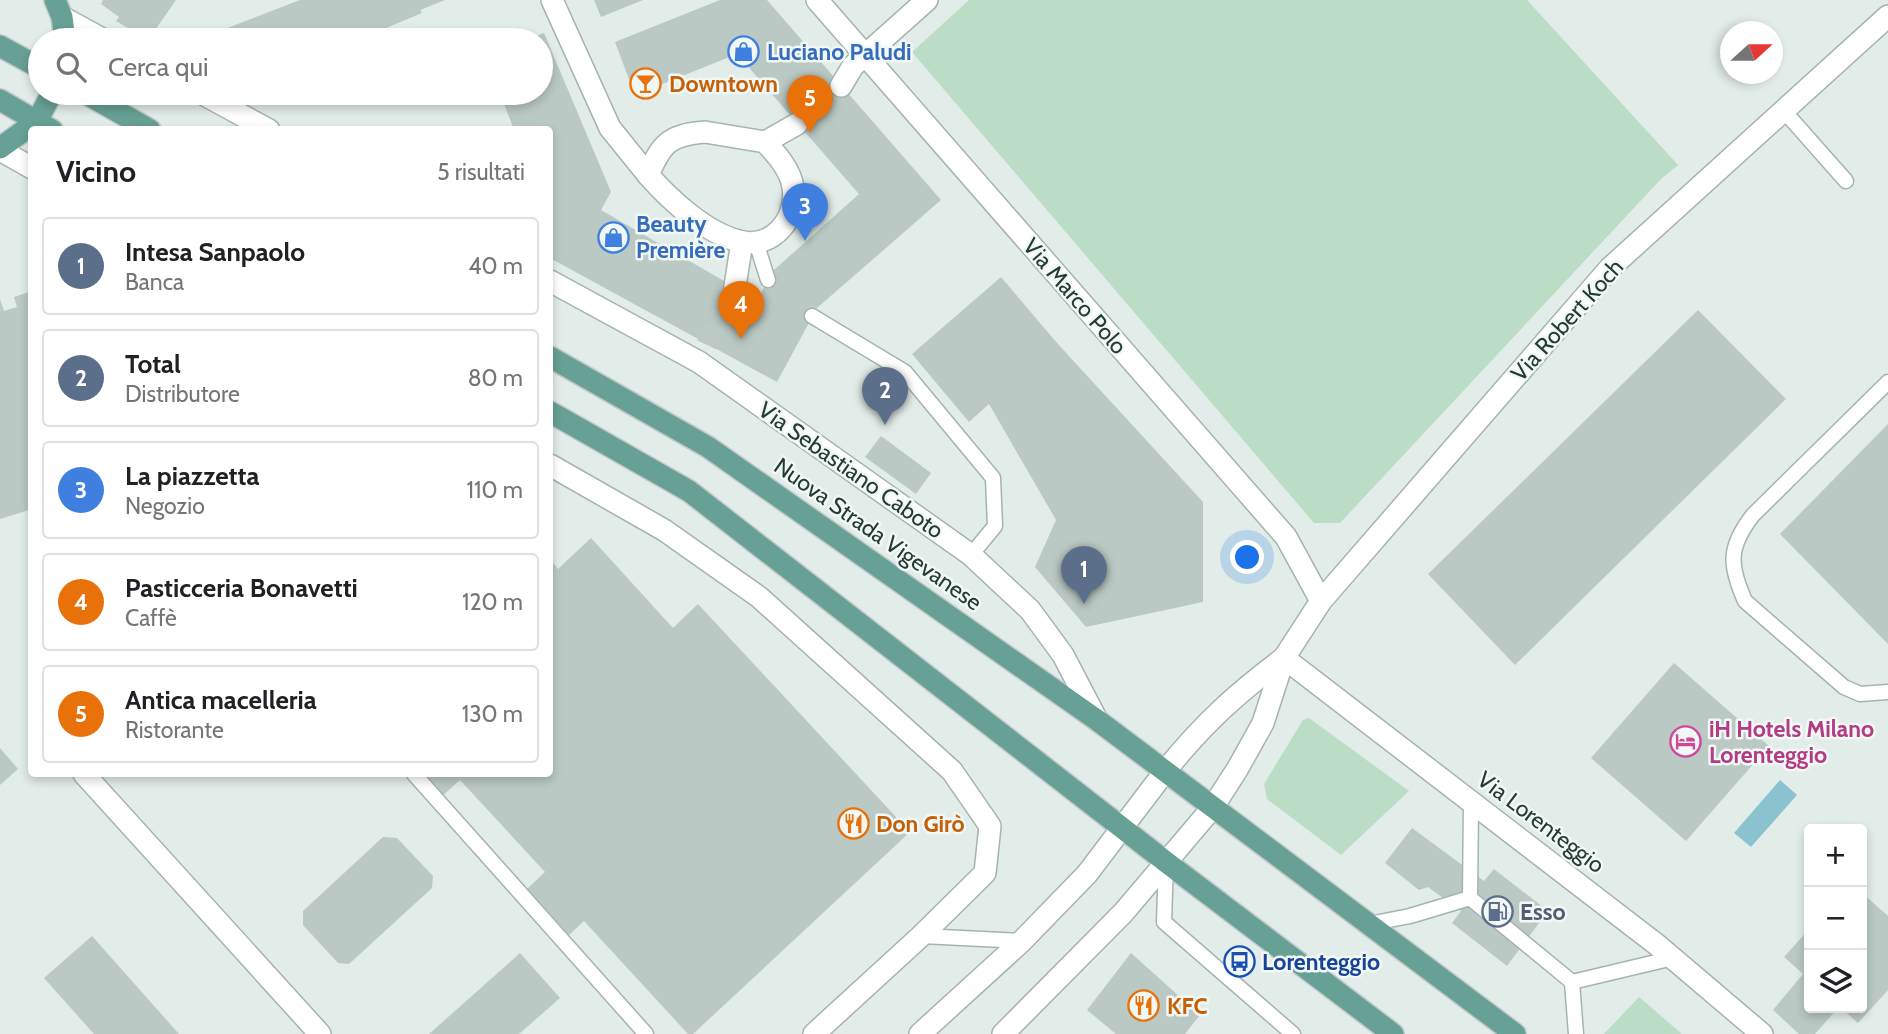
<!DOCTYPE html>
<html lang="it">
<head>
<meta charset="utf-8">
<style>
	body { margin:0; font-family:Cabin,sans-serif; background:#f2f2f2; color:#202124 }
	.controls { position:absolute; right:21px; bottom:21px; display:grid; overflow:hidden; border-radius:7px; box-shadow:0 4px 10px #0003 }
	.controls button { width:63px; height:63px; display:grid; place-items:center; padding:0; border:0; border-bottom:2px solid #e0e0e0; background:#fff; color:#202124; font:35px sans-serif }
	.compass { position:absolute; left:1720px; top:21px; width:63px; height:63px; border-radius:50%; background:#fff; box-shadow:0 4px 10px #0003; rotate:69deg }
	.you { position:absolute; left:1248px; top:558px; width:24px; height:24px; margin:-18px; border:5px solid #fff; border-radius:50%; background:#1a73e8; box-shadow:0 0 0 10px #1a73e833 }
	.badge { display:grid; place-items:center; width:46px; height:46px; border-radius:50%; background:#7d4e3e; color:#fff; font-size:23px; font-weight:700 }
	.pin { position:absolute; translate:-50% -58px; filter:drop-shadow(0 2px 4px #0008) }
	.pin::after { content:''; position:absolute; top:37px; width:24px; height:21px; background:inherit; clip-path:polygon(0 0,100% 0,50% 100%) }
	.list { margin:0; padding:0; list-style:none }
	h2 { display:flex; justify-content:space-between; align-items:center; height:91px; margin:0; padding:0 28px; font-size:30px }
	h2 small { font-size:23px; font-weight:400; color:#757577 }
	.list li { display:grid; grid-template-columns:46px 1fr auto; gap:21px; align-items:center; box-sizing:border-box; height:98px; margin:0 14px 14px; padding:0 14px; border:2px solid #e0e0e0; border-radius:7px }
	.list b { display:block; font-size:26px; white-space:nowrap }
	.list p { margin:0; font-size:23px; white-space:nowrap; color:#757577 }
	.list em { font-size:23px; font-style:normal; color:#757577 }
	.icon { flex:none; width:38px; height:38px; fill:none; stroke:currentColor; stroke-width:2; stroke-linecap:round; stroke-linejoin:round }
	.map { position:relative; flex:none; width:1888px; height:1034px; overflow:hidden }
	.search { position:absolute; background:#fff; box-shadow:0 4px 10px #0003; left:28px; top:28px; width:525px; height:77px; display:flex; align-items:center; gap:18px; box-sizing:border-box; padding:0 24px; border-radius:38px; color:#757577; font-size:26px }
	.panel { position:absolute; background:#fff; box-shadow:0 4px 10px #0003; left:28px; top:126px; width:525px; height:651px; border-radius:7px }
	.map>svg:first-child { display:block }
</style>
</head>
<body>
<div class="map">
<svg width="1888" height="1034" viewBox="0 0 1888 1034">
	<rect width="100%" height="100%" fill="#e2ece8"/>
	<g fill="#bbddc5">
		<path d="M 969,0 L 1527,0 L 1678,165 L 1660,180 L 1340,523 L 1314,523 L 912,52 Z"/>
		<path d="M 1309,718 L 1409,791 L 1341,855 L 1267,799 L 1264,784 L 1303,720 Z"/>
		<path d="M 1639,997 L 1682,1034 L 1604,1034 Z"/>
	</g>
	<path fill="#8bc2d0" d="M 1780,780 L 1797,795 L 1751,847 L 1734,833 Z"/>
	<g fill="#bac9c4">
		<path d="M 103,0 L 176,0 L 148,40 L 116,21 L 119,17 L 101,4 Z"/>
		<path d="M 300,0 L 445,0 L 420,10 L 422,13 L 357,40 L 220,40 L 217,32 Z"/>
		<path d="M 594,0 L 643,0 L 601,17 Z"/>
		<path d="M 720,0 L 767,0 L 941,200 L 817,308 L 777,382 L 550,258 L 550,130 L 514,130 L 500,93 L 541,93 L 541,40 L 527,40 L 544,33 L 611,192 L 601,210 L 757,300 L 774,270 L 859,194 L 737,54 L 635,95 L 615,42 Z"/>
		<path d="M 1001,277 L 1057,343 L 1203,502 L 1203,602 L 1086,627 L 1035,567 L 1056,520 L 989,404 L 969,422 L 912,354 Z"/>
		<path d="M 32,291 L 32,509 L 0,519 L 0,299 L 4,311 L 17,307 L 14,297 Z"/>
		<path d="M 1698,310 L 1786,399 L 1515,665 L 1428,574 Z"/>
		<path d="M 1888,424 L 1888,644 L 1780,534 Z"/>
		<path d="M 881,436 L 931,473 L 916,494 L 865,457 Z"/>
		<path d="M 591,538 L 673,628 L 698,604 L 910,832 L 693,1034 L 688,1034 L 584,921 L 569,935 L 527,889 L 545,872 L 460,780 L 439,799 L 415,774 L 550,774 L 550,559 L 558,569 Z"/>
		<path d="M 1674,663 L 1769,746 L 1686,841 L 1591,758 Z"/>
		<path d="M 0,748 L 18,769 L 0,785 Z"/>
		<path d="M 1412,828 L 1484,881 L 1494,869 L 1548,911 L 1507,966 L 1452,923 L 1461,911 L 1428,887 L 1419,890 L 1385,863 Z"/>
		<path d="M 383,837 L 397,838 L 433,876 L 432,888 L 349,964 L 338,963 L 303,925 L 303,911 Z"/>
		<path d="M 1862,893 L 1888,916 L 1888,990 L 1858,1023 L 1841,1008 L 1862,1008 Z"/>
		<path d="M 1809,929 L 1809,1008 L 1838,1008 L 1815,1034 L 1799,1034 L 1773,1010 L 1803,974 L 1784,957 Z"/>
		<path d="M 92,936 L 179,1034 L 94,1034 L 44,978 Z"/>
		<path d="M 520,953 L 560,998 L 519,1034 L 429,1034 Z"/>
		<path d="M 1131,953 L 1200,1015 L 1185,1034 L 1116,1034 L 1087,1010 Z"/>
	</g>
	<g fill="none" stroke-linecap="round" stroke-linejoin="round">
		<g stroke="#bcc9c4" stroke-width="21" stroke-dasharray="21 10" stroke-linecap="butt">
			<path d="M 797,124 L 841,86"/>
			<path d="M 707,345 L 735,286"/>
		</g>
		<defs>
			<g id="service">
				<path d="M 1784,111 L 1846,181"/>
				<path d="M 756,242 L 768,280"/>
				<path d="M 812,316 L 905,372 L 993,478 L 995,526 L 971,555"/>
				<path d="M 1888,382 L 1753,515 C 1728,547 1729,565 1745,601 L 1844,687 L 1860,694 L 1888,692"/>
				<path d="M 414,774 L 646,1034"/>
				<path d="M 1471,802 L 1470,898 L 1572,982"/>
				<path d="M 1166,862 L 1164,922 L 1293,1034"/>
				<path d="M 1369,924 L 1410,916 L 1470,898"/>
				<path d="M 921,936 L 1022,941"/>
				<path d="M 1576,1034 L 1572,982 L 1673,958"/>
			</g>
			<g id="minor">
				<path d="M 552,0 L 610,128 L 648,175"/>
				<path d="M 817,0 L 1286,537 L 1321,601"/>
				<path d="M 62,17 L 104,40"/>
				<path d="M 841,86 L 853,66 L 927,0"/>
				<path d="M 201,93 L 269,130"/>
				<path d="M 705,132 L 765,142 C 777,155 790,169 793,187 C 798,219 772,250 739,241 C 706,233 670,200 648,175 C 662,143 669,135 705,132 Z"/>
				<path d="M 765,142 L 797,124"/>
				<path d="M 0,150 L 32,168"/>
				<path d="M 550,281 L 699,362 L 971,555 L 1030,610 L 1063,655 L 1097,720"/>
				<path d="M 735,286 L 742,242"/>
				<path d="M 550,465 L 664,530 L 759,597 L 952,771 L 990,826 L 985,873 L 921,936 L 814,1034"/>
				<path d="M 1284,658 L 1656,944 L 1762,1034"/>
				<path d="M 1166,770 C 1204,723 1236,694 1284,658"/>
				<path d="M 84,774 L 320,1034"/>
				<path d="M 1213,807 L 1238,768 L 1263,723 L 1284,658 L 1321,601 L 1610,268 L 1888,16"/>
			</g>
			<g id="tertiary">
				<path d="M 920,1034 L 1022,941 L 1087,874 L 1166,770"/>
				<path d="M 1003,1034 L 1123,913 L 1213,807"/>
			</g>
			<g id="primary">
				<path d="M 55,0 L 62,17 L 65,40"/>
				<path d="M 0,46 L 40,68"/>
				<path d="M 85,93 L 150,130"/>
				<path d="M 0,100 L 52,130"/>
				<path d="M 0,148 L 37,121 L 52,93"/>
				<path d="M 550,357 L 708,447 L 1097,720 L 1515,1034"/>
				<path d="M 550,412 L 689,491 L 1166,862 L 1393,1034"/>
			</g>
		</defs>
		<use href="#service" stroke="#a5b4af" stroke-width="17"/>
		<use href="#minor" stroke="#a5b4af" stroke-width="24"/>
		<use href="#tertiary" stroke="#a5b4af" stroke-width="24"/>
		<use href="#primary" stroke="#c1c8c7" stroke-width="24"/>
		<use href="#service" stroke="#fff" stroke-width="14"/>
		<use href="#minor" stroke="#fff" stroke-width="21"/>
		<use href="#tertiary" stroke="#fff" stroke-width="21"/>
		<use href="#primary" stroke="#67a094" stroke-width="21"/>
	</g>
	<defs>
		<symbol id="shop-ring" viewBox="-11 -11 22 22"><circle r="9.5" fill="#f2f8f5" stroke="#3f7fe0" stroke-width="1.5"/><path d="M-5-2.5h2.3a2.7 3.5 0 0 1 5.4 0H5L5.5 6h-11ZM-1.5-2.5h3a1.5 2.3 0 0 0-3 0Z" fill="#3f7fe0"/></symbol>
		<symbol id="bar-ring" viewBox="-11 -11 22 22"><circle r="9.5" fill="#f2f8f5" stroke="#e8710a" stroke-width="1.5"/><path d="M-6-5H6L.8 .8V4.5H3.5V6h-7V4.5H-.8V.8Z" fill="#e8710a"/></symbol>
		<symbol id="hotel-ring" viewBox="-11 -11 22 22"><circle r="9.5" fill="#f2f8f5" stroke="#d1479c" stroke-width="1.5"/><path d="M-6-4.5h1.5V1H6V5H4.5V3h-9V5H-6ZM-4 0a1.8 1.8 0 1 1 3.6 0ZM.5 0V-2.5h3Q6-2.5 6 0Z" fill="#d1479c"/></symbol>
		<symbol id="restaurant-ring" viewBox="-11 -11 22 22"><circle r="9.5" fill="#f2f8f5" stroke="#e8710a" stroke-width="1.5"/><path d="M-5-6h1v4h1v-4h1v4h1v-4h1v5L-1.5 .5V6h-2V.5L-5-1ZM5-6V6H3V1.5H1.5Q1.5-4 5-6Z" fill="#e8710a"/></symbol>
		<symbol id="fuel-ring" viewBox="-11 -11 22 22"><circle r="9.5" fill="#f2f8f5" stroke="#5c6f8a" stroke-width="1.5"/><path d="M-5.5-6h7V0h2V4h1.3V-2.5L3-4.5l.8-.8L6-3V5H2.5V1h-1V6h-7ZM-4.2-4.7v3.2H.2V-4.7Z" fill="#5c6f8a"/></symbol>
		<symbol id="bus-ring" viewBox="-11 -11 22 22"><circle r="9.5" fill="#f2f8f5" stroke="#1a4fb4" stroke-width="1.5"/><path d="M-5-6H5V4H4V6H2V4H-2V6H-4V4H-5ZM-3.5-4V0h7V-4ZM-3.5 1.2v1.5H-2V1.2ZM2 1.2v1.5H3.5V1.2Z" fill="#1a4fb4"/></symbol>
	</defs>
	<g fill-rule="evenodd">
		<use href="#shop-ring" x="726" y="34" width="35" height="35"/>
		<use href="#bar-ring" x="628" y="66" width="35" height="35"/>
		<use href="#shop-ring" x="596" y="220" width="35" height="35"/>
		<use href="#hotel-ring" x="1668" y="724" width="35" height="35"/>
		<use href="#restaurant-ring" x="836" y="806" width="35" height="35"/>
		<use href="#fuel-ring" x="1480" y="894" width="35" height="35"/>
		<use href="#bus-ring" x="1222" y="944" width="35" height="35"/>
		<use href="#restaurant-ring" x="1126" y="988" width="35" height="35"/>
	</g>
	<g text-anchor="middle" stroke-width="5" stroke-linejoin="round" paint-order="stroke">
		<g font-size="23" font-weight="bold" fill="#366cbe" stroke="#f2f8f5" text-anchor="start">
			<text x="767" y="60">Luciano Paludi</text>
			<text x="636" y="232">Beauty<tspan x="636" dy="26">Première</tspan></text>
		</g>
		<g font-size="23" font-weight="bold" fill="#c56008" stroke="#f2f8f5" text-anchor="start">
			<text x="669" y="92">Downtown</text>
			<text x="876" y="832">Don Girò</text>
			<text x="1167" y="1014">KFC</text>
		</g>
		<g font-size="23" fill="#223c36" stroke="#f2f8f5">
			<text transform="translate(1075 296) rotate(49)" y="8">Via Marco Polo</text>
			<text transform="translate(1567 320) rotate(-48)" y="8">Via Robert Koch</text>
			<text transform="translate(851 470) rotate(35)" y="8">Via Sebastiano Caboto</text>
			<text transform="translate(878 534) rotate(35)" y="8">Nuova Strada Vigevanese</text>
			<text transform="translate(1541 822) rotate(37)" y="8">Via Lorenteggio</text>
		</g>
		<g font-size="23" font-weight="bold" fill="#b23c85" stroke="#f2f8f5" text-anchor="start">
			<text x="1709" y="737">iH Hotels Milano<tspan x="1709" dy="26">Lorenteggio</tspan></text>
		</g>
		<g font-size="23" font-weight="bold" fill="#4e5e75" stroke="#f2f8f5" text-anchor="start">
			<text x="1520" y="920">Esso</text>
		</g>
		<g font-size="23" font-weight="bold" fill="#164399" stroke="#f2f8f5" text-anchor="start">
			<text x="1262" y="970">Lorenteggio</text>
		</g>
	</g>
</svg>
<div class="controls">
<button>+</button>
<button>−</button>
<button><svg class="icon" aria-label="layers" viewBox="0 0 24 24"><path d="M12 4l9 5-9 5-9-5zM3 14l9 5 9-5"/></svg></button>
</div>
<svg class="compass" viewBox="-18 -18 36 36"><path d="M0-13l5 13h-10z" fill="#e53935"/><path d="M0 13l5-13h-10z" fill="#757577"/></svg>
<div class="you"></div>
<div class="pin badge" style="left:1084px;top:604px;background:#5c6f8a">1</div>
<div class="pin badge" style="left:885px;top:425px;background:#5c6f8a">2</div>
<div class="pin badge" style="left:805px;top:241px;background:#3f7fe0">3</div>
<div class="pin badge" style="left:741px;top:339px;background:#e8710a">4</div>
<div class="pin badge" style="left:810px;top:133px;background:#e8710a">5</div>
<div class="search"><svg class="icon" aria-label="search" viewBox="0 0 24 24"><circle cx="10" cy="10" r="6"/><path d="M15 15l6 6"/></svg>Cerca qui</div>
<section class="panel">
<h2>Vicino<small>5 risultati</small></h2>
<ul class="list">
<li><span class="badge" style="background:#5c6f8a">1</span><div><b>Intesa Sanpaolo</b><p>Banca</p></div><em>40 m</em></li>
<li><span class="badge" style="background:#5c6f8a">2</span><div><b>Total</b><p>Distributore</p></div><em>80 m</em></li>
<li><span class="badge" style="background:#3f7fe0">3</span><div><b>La piazzetta</b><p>Negozio</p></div><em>110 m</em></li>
<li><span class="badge" style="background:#e8710a">4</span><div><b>Pasticceria Bonavetti</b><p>Caffè</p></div><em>120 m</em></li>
<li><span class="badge" style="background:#e8710a">5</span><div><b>Antica macelleria</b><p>Ristorante</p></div><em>130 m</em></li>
</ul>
</section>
</div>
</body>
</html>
